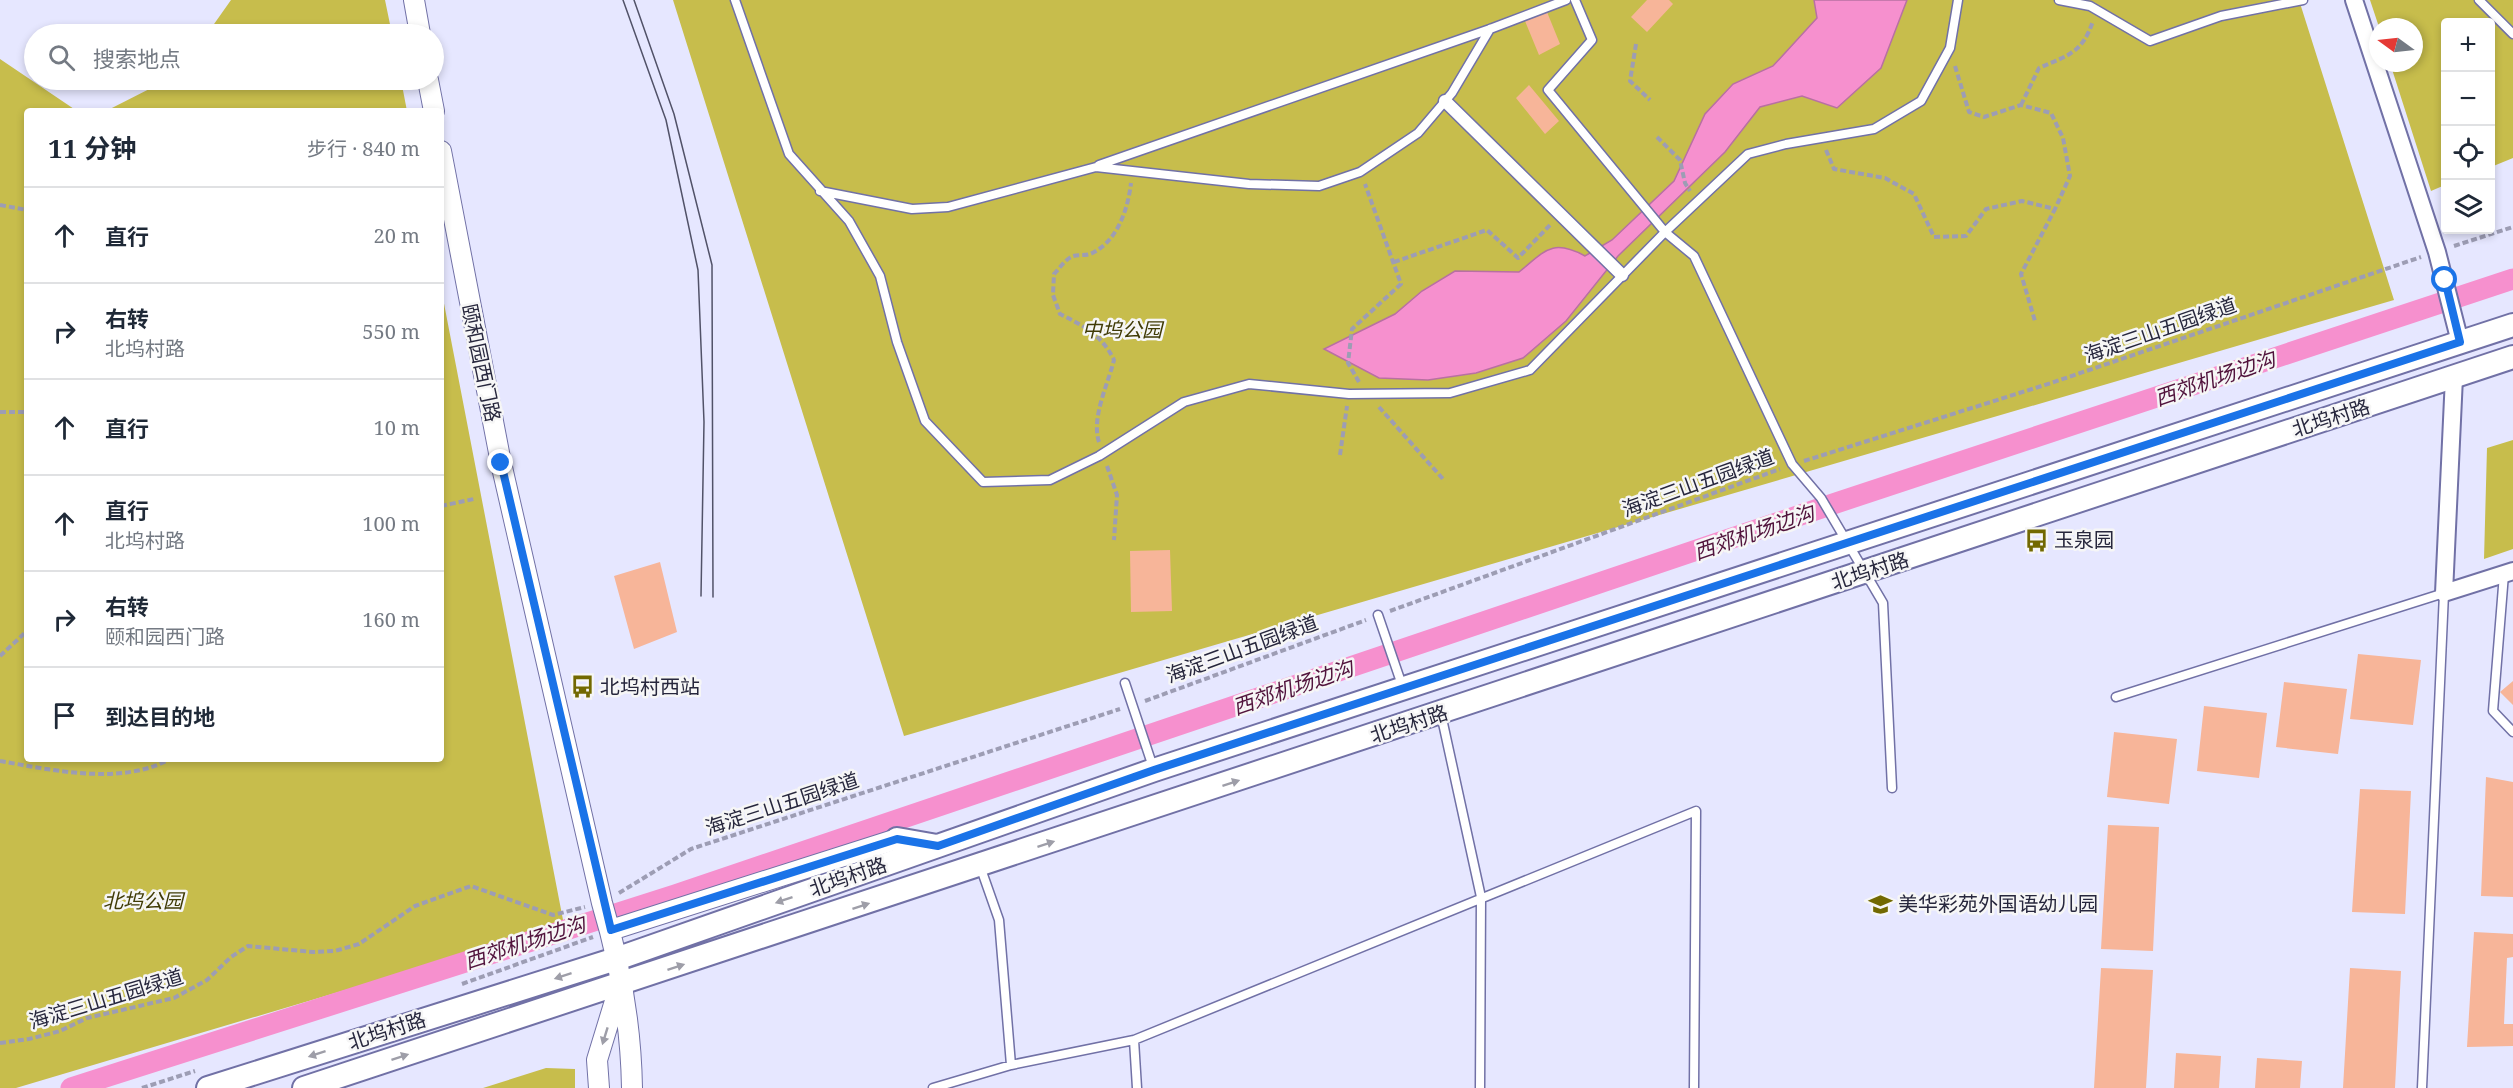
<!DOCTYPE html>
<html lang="zh">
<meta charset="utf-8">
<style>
:root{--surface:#fff;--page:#f2f2f3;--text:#1f2937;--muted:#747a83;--line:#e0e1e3}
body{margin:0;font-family:"Noto Serif","Noto Sans SC",serif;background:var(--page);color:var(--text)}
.controls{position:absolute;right:18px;top:18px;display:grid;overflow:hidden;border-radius:6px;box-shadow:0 3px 9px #0003}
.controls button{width:54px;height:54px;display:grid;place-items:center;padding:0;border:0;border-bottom:2px solid var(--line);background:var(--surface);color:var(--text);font:30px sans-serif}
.compass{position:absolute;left:2369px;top:18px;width:54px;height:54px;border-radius:50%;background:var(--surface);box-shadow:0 3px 9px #0003;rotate:285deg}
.stop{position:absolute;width:18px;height:18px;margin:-14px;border:4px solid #1a73e8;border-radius:50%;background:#fff}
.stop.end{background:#1a73e8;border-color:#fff;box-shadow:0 2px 6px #0008}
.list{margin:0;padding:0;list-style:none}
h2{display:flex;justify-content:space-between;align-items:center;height:78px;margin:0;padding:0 24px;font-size:26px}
h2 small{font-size:20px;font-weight:400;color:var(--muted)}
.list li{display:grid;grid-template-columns:39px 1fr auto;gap:18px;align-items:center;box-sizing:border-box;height:96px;padding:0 24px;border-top:2px solid var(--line)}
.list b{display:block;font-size:22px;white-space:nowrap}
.list p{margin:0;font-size:20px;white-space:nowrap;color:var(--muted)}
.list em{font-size:20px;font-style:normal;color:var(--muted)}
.icon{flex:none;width:33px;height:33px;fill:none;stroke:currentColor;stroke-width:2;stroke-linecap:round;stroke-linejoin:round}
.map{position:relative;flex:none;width:2513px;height:1088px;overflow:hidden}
.search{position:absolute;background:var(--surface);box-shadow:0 3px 9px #0003;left:24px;top:24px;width:420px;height:66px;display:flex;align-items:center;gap:15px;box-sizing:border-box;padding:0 21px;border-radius:33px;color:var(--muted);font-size:22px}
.panel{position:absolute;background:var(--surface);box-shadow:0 3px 9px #0003;left:24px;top:108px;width:420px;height:654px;border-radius:6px}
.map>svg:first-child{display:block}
</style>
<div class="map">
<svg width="2513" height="1088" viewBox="0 0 2513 1088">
<rect width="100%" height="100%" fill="#e6e7ff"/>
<path fill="#c7bd4c" d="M231 0H385L392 34H207Z
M673 0H2299L2394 300 904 736Z
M2370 0H2513V158L2491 167 2490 22H2446L2445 185 2431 191 2390 63H2414V27H2379Z
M0 59 77 111H27V759H441V288L564 925 16 1088H0Z
M167 80H401L407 111H106Z
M2513 440V549L2484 559 2487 448Z
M546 1068 575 1069V1088H483Z"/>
<path fill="#f690ce" stroke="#b870a2" stroke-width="1.5" d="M1814 0H1907L1881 68 1837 108 1802 96 1760 107 1725 152 1618 256 1566 321 1523 358 1476 373 1428 380 1379 378 1324 349 1395 314 1422 291 1455 271 1519 272C1545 251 1552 238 1585 256L1612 240 1674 181 1705 114 1733 84 1773 66 1817 18Z"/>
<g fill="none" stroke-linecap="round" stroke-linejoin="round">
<path stroke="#f690ce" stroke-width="21" d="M71 1088 675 895 1836 503 2513 279"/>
</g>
<path fill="#f7b599" d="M1647 0H1669L1673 4 1647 32 1631 17Z
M1547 12 1560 44 1539 55 1525 21Z
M1529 85 1559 121 1545 134 1516 98Z
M1170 550 1172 611 1131 612 1130 551Z
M660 562 677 632 634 649 614 576Z
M2358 654 2421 660 2413 725 2350 719Z
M2513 681V705L2500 692Z
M2284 682 2347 689 2338 754 2276 747Z
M2204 706 2267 713 2259 778 2197 771Z
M2114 732 2177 739 2169 804 2107 797Z
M2486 777 2513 782V897L2481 896Z
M2360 789 2411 791 2405 914 2352 912Z
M2108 825 2159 827 2153 951 2101 949Z
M2474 932 2513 934V957L2507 958 2504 1024H2513V1046L2467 1047Z
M2101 968 2153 970 2146 1088H2094Z
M2350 968 2401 971 2395 1088H2343Z
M2176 1053 2221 1056 2219 1088H2174Z
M2257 1058 2302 1061 2300 1088H2255Z"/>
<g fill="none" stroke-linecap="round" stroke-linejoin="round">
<defs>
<path id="service" d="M735 0 789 154 849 221 880 276 897 342 925 421 983 482 1050 480 1099 456 1184 402 1249 384 1349 394 1450 393 1530 370 1665 232 1748 154 1786 144 1874 129 1921 101 1950 48 1958 0
M1575 0 1592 40 1548 90 1665 232 1694 256 1792 464 1821 498 1883 603 1892 788
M2059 0 2090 6 2150 41 2221 16 2303 0
M2479 0 2513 34
M1099 165 1490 29 1566 0
M820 191 912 209 948 207 1096 167 1249 184 1319 186 1360 172 1418 133 1452 93 1490 29
M2504 574 2493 711 2513 732
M1378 615 1403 688
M1125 683 1154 770
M2116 697 2444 593 2422 1088
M1441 714 1481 897 1480 1088
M980 866 999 920 1011 1065
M933 1088 1011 1065 1134 1040
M1137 1088 1134 1040 1696 811 1694 1088"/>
<path id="pedestrian" d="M1445 101 1622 275"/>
<path id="minor" d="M2354 0 2437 252 2460 342
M2454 377 2444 593 2513 571"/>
<path id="tertiary" d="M414 0 420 34
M428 80 434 111
M441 151 501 463 602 903C620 963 631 1025 632 1088
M611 930 897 839
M599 1088 597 1060 619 988"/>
<path id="secondary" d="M897 839 937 846
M208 1088 619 958 1154 770 2513 325
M304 1088 2513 357"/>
</defs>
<use href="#service" stroke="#7171a6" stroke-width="11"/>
<use href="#pedestrian" stroke="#7171a6" stroke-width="15"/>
<use href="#minor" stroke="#7171a6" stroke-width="20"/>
<use href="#tertiary" stroke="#7171a6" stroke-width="22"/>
<use href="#secondary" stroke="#7171a6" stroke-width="26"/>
<path stroke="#9d9db4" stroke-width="4" stroke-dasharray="6 3" stroke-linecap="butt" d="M1636 44 1630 81 1650 100
M1955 66 1969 112 1984 117 2021 105 2051 113 2063 138 2070 176 2055 209
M2021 105 2039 68C2069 55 2082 53 2093 21
M1657 137 1680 160 1685 183 1690 191
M1826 150 1834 169 1885 178 1914 194 1934 237 1966 236 1986 209 2022 201 2055 209 2021 274 2035 321
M0 205 27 210
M2454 246 2513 227
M1394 262 1487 230 1518 258 1551 224
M1359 382 1348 363 1352 329 1401 284 1365 184
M1379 407 1443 479
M0 412H27
M1099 442C1091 418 1108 384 1114 360 1102 335 1084 326 1060 314L1053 295 1054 274C1059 269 1065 260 1071 257 1076 254 1084 256 1090 254 1117 243 1128 209 1131 183
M1340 455 1347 406
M1804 461 2051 383 2421 257
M1107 466 1117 495 1114 540
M441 506 474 499
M1390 611 1780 469
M0 656 27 631
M1145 701 1366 620
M0 761C52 770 122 786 170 759
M619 893 691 849 1120 709
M462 984 593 937
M0 1043 29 1039 60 1031 87 1018 174 998 207 980 231 957 248 946 313 952 335 951 359 944 415 906 471 886 553 915 585 907
M142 1088 195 1071"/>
<use href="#service" stroke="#fff" stroke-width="8"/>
<use href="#pedestrian" stroke="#fff" stroke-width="12"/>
<use href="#minor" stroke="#fff" stroke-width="16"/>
<use href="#tertiary" stroke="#fff" stroke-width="20"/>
<use href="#secondary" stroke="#fff" stroke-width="22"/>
<path stroke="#515268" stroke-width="1.5" d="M623 0 666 120 698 270 704 422 701 596
M634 0 674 114 712 265 713 597"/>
</g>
<defs><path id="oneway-solid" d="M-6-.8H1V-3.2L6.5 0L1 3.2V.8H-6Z" transform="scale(1.5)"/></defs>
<g fill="#9e9ea8">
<use href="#oneway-solid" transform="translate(1231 783) rotate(-18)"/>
<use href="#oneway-solid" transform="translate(1046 844) rotate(-18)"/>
<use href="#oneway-solid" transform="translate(784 900) rotate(161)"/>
<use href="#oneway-solid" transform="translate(861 906) rotate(-18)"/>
<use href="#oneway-solid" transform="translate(676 967) rotate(-18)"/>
<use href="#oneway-solid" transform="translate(563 976) rotate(162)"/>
<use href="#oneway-solid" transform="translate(605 1036) rotate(107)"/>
<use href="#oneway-solid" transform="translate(317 1054) rotate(162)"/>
<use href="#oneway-solid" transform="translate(400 1057) rotate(-18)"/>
</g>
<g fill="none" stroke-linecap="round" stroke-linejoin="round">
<path stroke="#1a73e8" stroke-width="8" d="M501 463 611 930 897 839 938 846 1154 770 2460 342 2445 280"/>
</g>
<defs>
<symbol id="bus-bare" viewBox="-9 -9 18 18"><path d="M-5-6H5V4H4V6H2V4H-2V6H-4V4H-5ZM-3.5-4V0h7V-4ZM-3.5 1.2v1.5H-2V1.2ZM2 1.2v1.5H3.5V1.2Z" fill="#726901" stroke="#f6f6f6" stroke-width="2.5" paint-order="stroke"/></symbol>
<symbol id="school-bare" viewBox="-9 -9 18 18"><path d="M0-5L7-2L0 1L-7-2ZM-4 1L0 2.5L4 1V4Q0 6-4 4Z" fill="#726901" stroke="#f6f6f6" stroke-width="2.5" paint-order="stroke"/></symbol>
</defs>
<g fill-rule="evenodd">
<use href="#bus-bare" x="2020" y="524" width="33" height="33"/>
<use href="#bus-bare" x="566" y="670" width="33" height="33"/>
<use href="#school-bare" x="1864" y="888" width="33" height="33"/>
</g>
<g text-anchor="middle" stroke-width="5" stroke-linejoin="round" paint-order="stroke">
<g font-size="20" font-style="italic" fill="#403b06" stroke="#f6f6f6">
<text x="1122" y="337">中坞公园</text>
<text x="143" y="908">北坞公园</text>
</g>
<g font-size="20" fill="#27273d" stroke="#f6f6f6">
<text transform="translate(2160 330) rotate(-19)" y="7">海淀三山五园绿道</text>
<text transform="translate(481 363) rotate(78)" y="7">颐和园西门路</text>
<text transform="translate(2331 418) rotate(-18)" y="7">北坞村路</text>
<text transform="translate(1698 483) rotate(-20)" y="7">海淀三山五园绿道</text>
<text transform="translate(1870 571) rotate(-18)" y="7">北坞村路</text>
<text transform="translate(1242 649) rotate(-20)" y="7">海淀三山五园绿道</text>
<text transform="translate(1409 724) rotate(-18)" y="7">北坞村路</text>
<text transform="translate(782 804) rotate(-18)" y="7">海淀三山五园绿道</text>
<text transform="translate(848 877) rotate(-19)" y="7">北坞村路</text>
<text transform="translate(106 999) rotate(-17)" y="7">海淀三山五园绿道</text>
<text transform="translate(387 1031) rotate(-18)" y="7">北坞村路</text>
</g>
<g font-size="20" fill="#27273d" stroke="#f6f6f6" text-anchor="start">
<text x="2054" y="547">玉泉园</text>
<text x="600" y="694">北坞村西站</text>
<text x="1898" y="911">美华彩苑外国语幼儿园</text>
</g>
<g font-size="21" font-style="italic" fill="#51133c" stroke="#f6f6f6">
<text transform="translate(2215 379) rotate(-19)" y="7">西郊机场边沟</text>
<text transform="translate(1754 533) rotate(-19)" y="7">西郊机场边沟</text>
<text transform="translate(1293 688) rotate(-19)" y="7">西郊机场边沟</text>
<text transform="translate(525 943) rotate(-18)" y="7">西郊机场边沟</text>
</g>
</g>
</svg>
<div class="controls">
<button>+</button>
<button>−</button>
<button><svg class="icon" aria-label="locate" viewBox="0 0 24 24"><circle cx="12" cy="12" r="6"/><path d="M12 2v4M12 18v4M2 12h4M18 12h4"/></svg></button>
<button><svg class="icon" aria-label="layers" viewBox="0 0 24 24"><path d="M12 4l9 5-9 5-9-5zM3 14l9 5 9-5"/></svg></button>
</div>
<svg class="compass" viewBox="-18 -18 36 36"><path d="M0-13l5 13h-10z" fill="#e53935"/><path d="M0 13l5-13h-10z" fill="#747a83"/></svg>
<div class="stop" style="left:2445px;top:280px"></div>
<div class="stop end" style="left:501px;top:463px"></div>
<div class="search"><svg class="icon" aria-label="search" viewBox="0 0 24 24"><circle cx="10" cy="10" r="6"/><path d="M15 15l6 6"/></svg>搜索地点</div>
<section class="panel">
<h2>11 分钟<small>步行 · 840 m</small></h2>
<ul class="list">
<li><svg class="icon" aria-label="ahead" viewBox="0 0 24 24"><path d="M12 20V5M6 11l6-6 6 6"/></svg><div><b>直行</b></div><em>20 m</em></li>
<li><svg class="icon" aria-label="right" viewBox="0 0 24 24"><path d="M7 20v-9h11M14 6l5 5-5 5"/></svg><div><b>右转</b><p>北坞村路</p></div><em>550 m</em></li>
<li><svg class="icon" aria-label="ahead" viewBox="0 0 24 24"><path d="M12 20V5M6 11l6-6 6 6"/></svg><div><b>直行</b></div><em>10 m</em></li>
<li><svg class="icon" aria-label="ahead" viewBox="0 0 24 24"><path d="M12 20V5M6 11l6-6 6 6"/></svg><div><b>直行</b><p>北坞村路</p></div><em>100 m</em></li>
<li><svg class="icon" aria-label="right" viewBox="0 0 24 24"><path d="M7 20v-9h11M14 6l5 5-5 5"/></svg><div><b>右转</b><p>颐和园西门路</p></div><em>160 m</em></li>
<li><svg class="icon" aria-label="arrive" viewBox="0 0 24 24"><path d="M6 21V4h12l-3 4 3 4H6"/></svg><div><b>到达目的地</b></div></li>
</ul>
</section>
</div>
